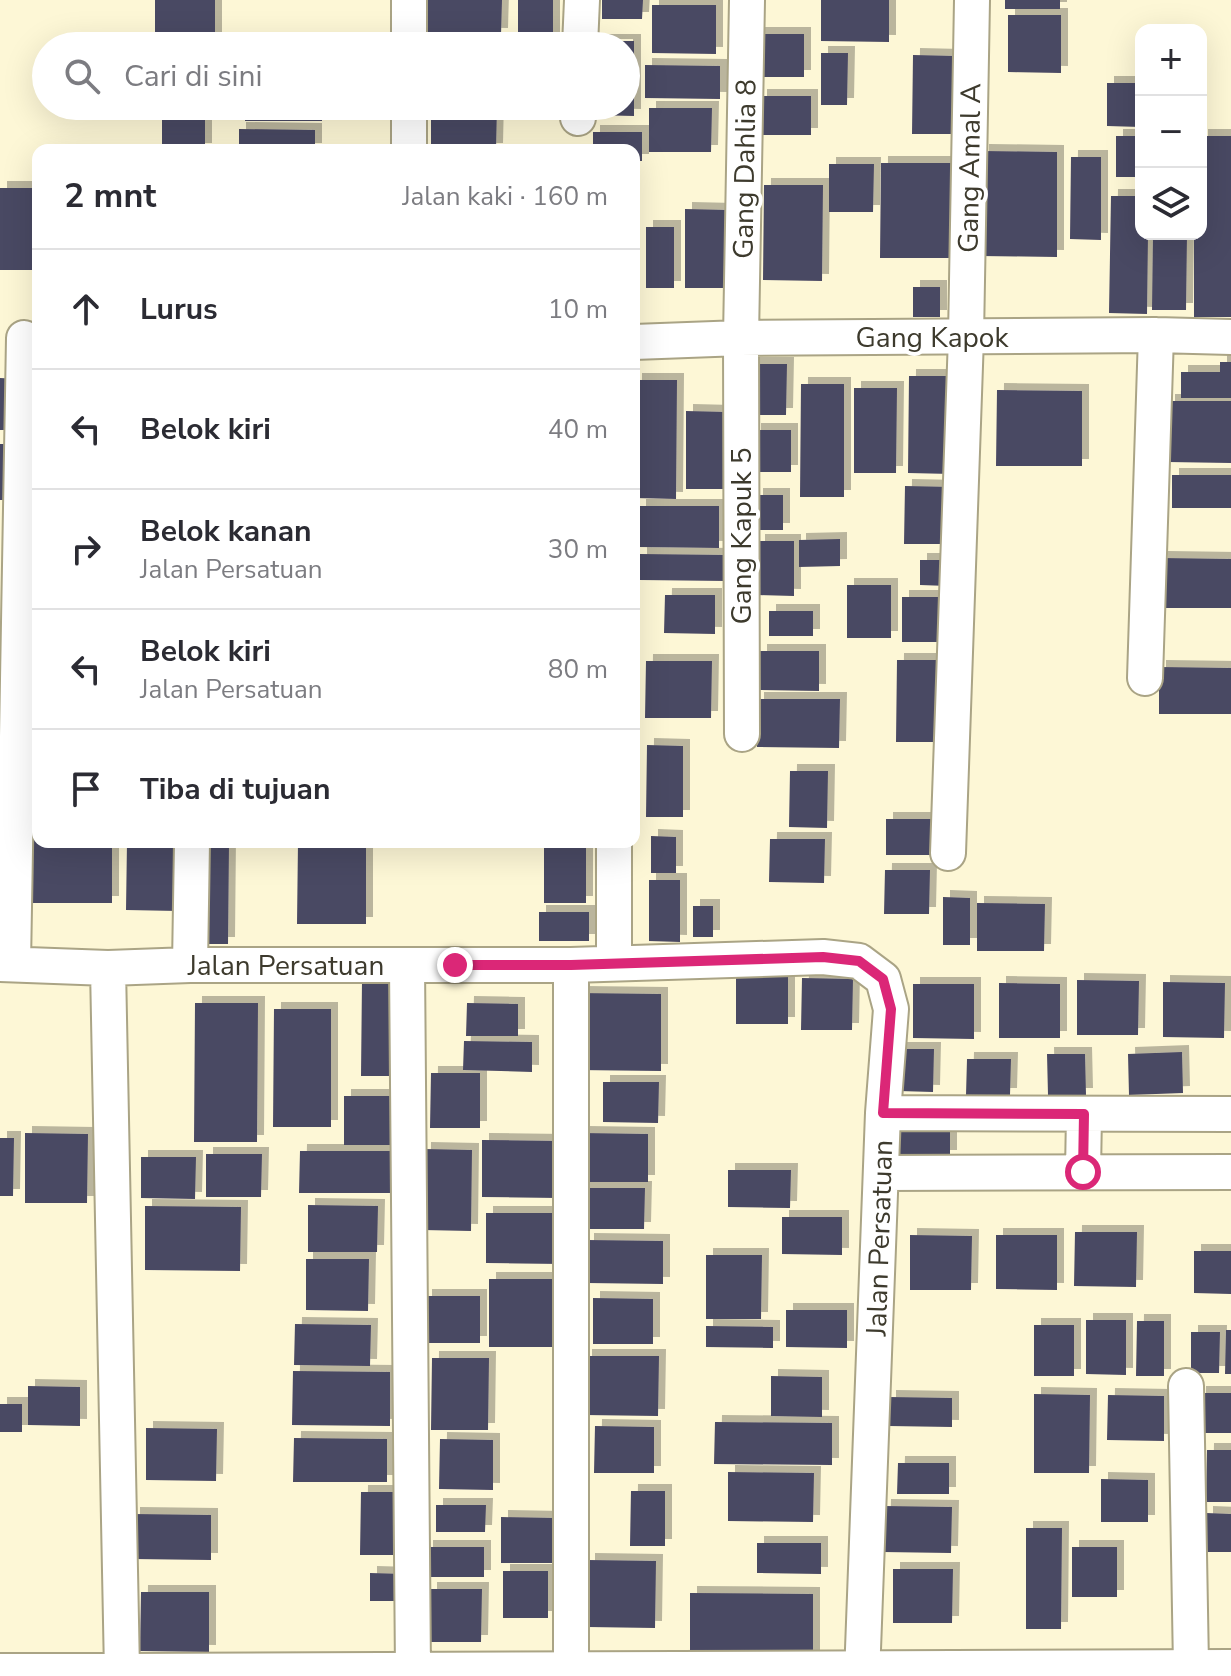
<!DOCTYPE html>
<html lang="id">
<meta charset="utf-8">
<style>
:root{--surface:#fff;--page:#f7f7f7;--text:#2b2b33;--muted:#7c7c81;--line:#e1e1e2}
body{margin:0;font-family:"Nunito Sans",sans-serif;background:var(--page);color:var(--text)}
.controls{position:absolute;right:24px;top:24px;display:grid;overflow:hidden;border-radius:16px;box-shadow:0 8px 32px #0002}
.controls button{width:72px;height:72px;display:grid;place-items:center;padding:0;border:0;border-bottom:2px solid var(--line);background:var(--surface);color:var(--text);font:40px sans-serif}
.stop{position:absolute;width:24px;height:24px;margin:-18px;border:6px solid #db2777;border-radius:50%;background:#fff}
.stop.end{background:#db2777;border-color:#fff;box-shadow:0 2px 8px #0008}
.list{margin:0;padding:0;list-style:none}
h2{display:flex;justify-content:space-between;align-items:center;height:104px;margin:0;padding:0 32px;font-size:34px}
h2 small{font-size:26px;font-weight:400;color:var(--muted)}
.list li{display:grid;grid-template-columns:52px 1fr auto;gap:24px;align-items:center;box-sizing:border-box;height:120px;padding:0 32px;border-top:2px solid var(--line)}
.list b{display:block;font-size:30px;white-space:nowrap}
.list p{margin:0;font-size:26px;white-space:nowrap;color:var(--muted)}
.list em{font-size:26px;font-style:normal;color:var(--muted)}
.icon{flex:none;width:44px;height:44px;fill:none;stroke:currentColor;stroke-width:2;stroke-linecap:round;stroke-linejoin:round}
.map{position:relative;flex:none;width:1231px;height:1676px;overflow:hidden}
.search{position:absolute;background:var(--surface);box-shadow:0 8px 32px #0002;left:32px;top:32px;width:608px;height:88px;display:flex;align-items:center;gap:20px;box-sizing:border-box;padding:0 28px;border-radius:44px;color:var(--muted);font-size:30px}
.panel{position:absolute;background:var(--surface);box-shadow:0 8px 32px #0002;left:32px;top:144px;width:608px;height:704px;border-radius:16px}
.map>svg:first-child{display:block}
</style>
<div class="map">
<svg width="1231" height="1676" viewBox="0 0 1231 1676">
<defs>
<filter id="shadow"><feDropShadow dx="7" dy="-7" stdDeviation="0" flood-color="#0004"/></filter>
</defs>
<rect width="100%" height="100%" fill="#fdf7d6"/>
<path fill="#4a4863" filter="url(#shadow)" d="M155 0H215V46H155Z
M424 0H502L501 35 424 34Z
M518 0H553V40H518Z
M602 0H643L642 19H602Z
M821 0H889V42L821 41Z
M1005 0H1060V9H1005Z
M652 5H716V54L652 53Z
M1008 15H1061V73L1008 72Z
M756 34H804V77H756Z
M592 41H634V116L592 115V106H626V46H592Z
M821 53H848L847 105H821Z
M913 55 955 56V134H912Z
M645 65 720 66V99L645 98Z
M1107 83H1141V127L1107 126Z
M760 96H811V135H760Z
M245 106H322V121H245Z
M431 106H497L496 150H431Z
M510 106H559V111H510Z
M649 108H712L711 152H649Z
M162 120H205V150H162Z
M239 129 315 130V150H239Z
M593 132H642V161H634V150H593Z
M1116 136H1141V177H1116Z
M1201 136H1231V317H1194V234H1201Z
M982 151 1057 152V257L981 256Z
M1071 157H1101V240L1070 239Z
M881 163H958L957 258H880Z
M829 164H874L873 212H829Z
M764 185H823L822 281 763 280Z
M0 188H38V270H0Z
M1111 196H1141V234H1148L1147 314 1109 313Z
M685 209 728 210 727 288H685Z
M646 227H674V288H646Z
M1153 234H1187L1186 310H1152Z
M913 287H940V317H913Z
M1220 362H1231V398H1181V372H1220Z
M752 364H787L786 415H752Z
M909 376H953L952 474 908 473Z
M0 378 18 379V430H0Z
M635 380H677L676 499 634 498Z
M801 384H844V497H800Z
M854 388H897L896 473H854Z
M997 390 1082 391V466H996Z
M1168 401H1231V463L1168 462Z
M686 411 726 412 725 489H686Z
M754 430H791V472H754Z
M0 444H18V500H0Z
M1172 475H1231V508H1172Z
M905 486 953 487V544H904Z
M756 495H783V530H756Z
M639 506H719V548L639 547Z
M840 539V566L799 567V540Z
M758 541H794V596L758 595Z
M640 554 727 555V581L640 580Z
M1161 558 1231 559V608H1161Z
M920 560H948V586L920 585Z
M847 585H891V638H847Z
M665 595H715V634L664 633Z
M902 597H944V642H902Z
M769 611H813V636H769Z
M760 651H819V691L760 690Z
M897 660H942L941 742H896Z
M646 661H712L711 718H645Z
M1159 667 1231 668V714H1159Z
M757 699H840L839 748 757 747Z
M647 745 683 746V817H646Z
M790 771H828L827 828 789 827Z
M26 809H38V842H112V903H26Z
M886 819H937V855H886Z
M651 836 676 837V873H651Z
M770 839H825L824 883 769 882Z
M127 842H179L178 911 126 910Z
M298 842H366V924H297Z
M544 842H586V903H544Z
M198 843H229L228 944H198Z
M885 870H930L929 914H884Z
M649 880H680V942L649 941Z
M943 897 970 898V945H943Z
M977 903 1045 904 1044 951H977Z
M693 906H713V937H693Z
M539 912H589V941H539Z
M736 973 788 974V1024H736Z
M802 978 853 979 852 1030H801Z
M362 980H396L395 1076H361Z
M1077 980 1139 981 1138 1035H1077Z
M1163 982 1225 983 1224 1038 1163 1037Z
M999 983 1060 984V1038H999Z
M913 984H974V1039L913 1038Z
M577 993 661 994V1071L577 1070Z
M195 1003H258L257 1142H194Z
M467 1003 518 1004V1036H466Z
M274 1009H331V1127H273Z
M464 1041 532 1042V1072L463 1070Z
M899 1049H934L933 1092 899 1091Z
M1182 1052 1183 1093 1129 1095 1128 1054Z
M1047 1054H1085L1086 1095H1048Z
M967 1059H1011L1010 1095H966Z
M431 1073H480V1128H430Z
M603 1082H659L658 1123 603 1122Z
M344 1096H400L399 1145H344Z
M892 1121H950V1157H892Z
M25 1133 88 1134 87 1203H25Z
M581 1133 648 1134V1182H580Z
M0 1138H14L13 1196H0Z
M482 1140 559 1141V1198L482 1197Z
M424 1149 472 1150 471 1231 423 1230Z
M300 1151H398V1193H299Z
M206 1154H262L261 1197H206Z
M141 1157H196L195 1199 141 1198Z
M728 1170H791L790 1208 728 1207Z
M581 1188H645L644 1229H580Z
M308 1205 378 1206 377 1252H308Z
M145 1206 241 1207 240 1271 145 1270Z
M486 1213H562V1264L486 1263Z
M782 1217H842V1255L782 1254Z
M1075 1232H1137L1136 1287 1074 1286Z
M910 1235 972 1236 971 1290H910Z
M996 1235H1057V1290L996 1289Z
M587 1240 663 1241V1284L587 1283Z
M1194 1251H1231V1294L1194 1293Z
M706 1255H762L761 1319H706Z
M306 1259H369L368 1311 306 1310Z
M489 1279H557V1347H489Z
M425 1296H480V1343H425Z
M593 1298 653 1299V1344H593Z
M786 1310H847V1348L786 1347Z
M1086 1320H1126V1375L1086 1374Z
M1137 1321H1164V1376H1136Z
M295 1324 371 1325 370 1366 294 1365Z
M1034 1325H1074V1376H1034Z
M706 1326 773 1327V1348L706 1347Z
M1226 1330H1231V1374H1225Z
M1191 1332H1220L1219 1373H1191Z
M585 1356H659L658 1416 585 1415Z
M432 1358H489L488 1430H431Z
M293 1371 390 1372V1426L292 1425Z
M771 1376 822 1377V1417L771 1416Z
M28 1386 80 1387V1426L28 1425Z
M1199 1393H1231V1433H1199Z
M1034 1394 1090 1395 1089 1473H1034Z
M1108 1395 1164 1396V1441L1107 1440Z
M889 1397 952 1398V1427L889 1426Z
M0 1404H22V1432H0Z
M715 1422 832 1423V1465L714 1464Z
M595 1426 654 1427V1473H594Z
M146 1428 217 1429 216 1481 146 1480Z
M294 1438 387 1439V1482H293Z
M440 1439 493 1440V1490L439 1489Z
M1207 1450H1231V1502H1206Z
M898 1463H949V1494H897Z
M728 1472 814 1473 813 1522 728 1521Z
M1101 1479 1148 1480V1522H1101Z
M631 1491H665V1546H630Z
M361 1492H406V1555H360Z
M436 1505H486L485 1532H436Z
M884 1506 952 1507 951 1553 883 1552Z
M1206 1513 1231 1514V1552H1206Z
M133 1514 211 1515V1560L133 1559Z
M501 1517 556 1518 555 1563H501Z
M1026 1528H1062L1061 1629H1026Z
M757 1543H821V1574L757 1573Z
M426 1547H484V1577H426Z
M1072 1547H1117V1597H1072Z
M588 1560 656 1561 655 1628 588 1627Z
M893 1569H953L952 1623H893Z
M503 1571H548V1618H503Z
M370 1573 404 1574 403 1601H370Z
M430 1589H482L481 1642H430Z
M141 1592H209V1652L140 1651Z
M690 1593 813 1594V1658L690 1656Z"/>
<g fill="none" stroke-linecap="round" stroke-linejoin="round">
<defs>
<path id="street" d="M409 0V46
M580 46 582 0
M409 106V150
M578 118 579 106
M634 342 741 338 1156 335 1231 337
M1145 678 1156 335
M742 734 741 338 747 0
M614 842V963
M948 853 966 337 972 0
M0 964 108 968 190 965H571L823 957 859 961 883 979 891 1009 883 1113 862 1676
M13 964 24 338
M190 965 192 842
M407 965 413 1670
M108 968 122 1671 1231 1667
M883 1113 1231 1114
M1083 1172 1084 1114
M882 1173 1231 1172
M1186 1386 1191 1666
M0 1671H122
M571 1676V965"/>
</defs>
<use href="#street" stroke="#aaa485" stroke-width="38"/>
<use href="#street" stroke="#fff" stroke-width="34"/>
</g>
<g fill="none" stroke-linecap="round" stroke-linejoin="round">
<path stroke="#db2777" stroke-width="10" d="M455 965H571L823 957 859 961 883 979 891 1009 883 1113 1084 1114 1083 1172"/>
</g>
<g text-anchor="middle" stroke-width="8" stroke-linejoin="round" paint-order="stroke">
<g font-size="28" fill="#3d3a2d" stroke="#fff">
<text transform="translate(969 168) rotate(-89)" y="10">Gang Amal A</text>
<text transform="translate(744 169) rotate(-89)" y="10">Gang Dahlia 8</text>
<text x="932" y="347">Gang Kapok</text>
<text transform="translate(741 536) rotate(-90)" y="10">Gang Kapuk 5</text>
<text x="286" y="975">Jalan Persatuan</text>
<text transform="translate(879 1238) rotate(-88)" y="10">Jalan Persatuan</text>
</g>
</g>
</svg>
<div class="controls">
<button>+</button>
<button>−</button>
<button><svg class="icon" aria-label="layers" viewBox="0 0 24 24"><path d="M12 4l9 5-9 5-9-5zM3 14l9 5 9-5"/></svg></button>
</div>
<div class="stop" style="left:1083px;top:1172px"></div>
<div class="stop end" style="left:455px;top:965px"></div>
<div class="search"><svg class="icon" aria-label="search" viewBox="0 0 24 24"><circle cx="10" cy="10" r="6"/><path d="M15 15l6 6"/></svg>Cari di sini</div>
<section class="panel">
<h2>2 mnt<small>Jalan kaki · 160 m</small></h2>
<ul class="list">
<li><svg class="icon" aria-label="ahead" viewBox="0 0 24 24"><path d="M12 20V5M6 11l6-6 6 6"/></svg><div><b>Lurus</b></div><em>10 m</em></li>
<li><svg class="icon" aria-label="left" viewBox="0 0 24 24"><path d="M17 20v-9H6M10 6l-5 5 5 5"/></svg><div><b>Belok kiri</b></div><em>40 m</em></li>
<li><svg class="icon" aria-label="right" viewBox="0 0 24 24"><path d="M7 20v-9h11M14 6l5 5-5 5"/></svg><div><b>Belok kanan</b><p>Jalan Persatuan</p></div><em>30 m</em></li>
<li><svg class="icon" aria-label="left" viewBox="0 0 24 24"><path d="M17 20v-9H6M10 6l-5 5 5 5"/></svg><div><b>Belok kiri</b><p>Jalan Persatuan</p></div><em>80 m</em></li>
<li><svg class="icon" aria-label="arrive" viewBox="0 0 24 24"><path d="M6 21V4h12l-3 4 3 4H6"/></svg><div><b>Tiba di tujuan</b></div></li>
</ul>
</section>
</div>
